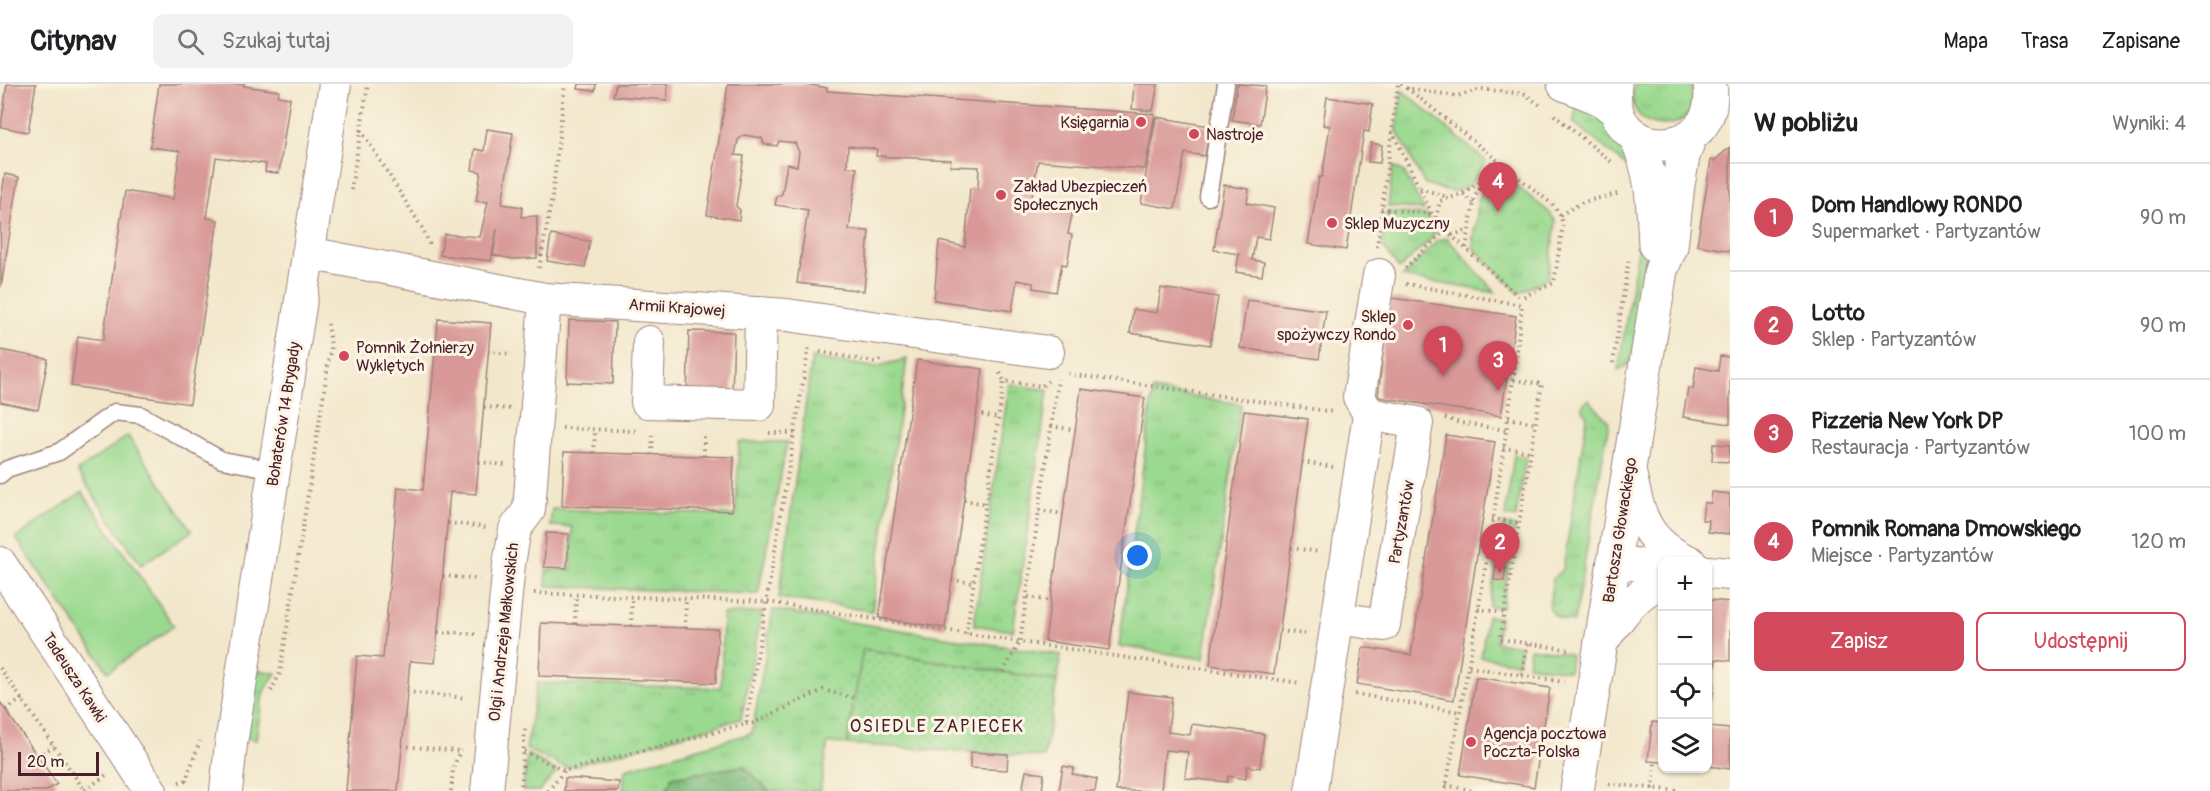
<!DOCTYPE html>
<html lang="pl">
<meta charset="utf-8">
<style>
:root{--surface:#fff;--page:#f2f2f2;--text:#202124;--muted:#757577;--line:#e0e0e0;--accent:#d1495b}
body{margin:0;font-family:Pangolin,sans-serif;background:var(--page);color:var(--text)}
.controls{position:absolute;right:18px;bottom:18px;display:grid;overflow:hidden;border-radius:12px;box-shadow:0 2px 4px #0004}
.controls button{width:54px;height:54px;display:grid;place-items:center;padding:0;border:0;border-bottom:2px solid var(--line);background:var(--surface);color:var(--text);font:30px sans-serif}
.scale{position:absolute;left:18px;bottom:15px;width:81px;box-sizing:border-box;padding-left:6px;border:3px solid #4a1f2b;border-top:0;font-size:16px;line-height:21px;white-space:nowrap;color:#4a1f2b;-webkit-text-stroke:4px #fcf5e5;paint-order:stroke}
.you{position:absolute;left:1138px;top:472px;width:21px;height:21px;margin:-15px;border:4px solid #fff;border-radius:50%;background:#1a73e8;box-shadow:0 0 0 9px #1a73e833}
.badge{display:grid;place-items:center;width:39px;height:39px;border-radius:50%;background:var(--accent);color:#fff;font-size:20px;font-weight:700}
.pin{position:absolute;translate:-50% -50px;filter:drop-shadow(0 2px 3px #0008)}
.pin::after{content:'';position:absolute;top:32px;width:21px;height:18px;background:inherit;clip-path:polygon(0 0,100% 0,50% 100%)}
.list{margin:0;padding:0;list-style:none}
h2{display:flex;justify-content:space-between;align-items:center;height:78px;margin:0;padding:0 24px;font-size:26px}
h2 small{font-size:20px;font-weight:400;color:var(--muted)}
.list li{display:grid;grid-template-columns:39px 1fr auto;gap:18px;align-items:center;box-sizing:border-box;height:108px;padding:0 24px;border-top:2px solid var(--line)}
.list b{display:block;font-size:22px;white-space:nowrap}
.list p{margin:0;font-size:20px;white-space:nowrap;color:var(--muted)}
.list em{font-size:20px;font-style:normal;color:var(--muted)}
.actions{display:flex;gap:12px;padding:18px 24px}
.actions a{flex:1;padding:14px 0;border:2px solid var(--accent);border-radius:12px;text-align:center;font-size:21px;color:var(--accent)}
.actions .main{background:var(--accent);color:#fff}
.icon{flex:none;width:33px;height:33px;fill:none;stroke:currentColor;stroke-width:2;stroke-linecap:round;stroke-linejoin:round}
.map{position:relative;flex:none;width:1730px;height:707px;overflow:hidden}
header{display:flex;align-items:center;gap:36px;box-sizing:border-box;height:84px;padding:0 30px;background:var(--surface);border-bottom:2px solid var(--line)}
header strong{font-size:28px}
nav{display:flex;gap:33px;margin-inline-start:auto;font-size:21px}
.search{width:420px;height:54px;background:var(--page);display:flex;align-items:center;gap:15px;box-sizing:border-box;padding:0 21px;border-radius:12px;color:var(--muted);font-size:22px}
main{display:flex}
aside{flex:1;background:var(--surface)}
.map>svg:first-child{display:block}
</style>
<header>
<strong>Citynav</strong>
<div class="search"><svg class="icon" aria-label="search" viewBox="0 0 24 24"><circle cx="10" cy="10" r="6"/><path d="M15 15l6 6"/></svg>Szukaj tutaj</div>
<nav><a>Mapa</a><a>Trasa</a><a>Zapisane</a></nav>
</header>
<main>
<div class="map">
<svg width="1730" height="707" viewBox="0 0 1730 707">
<defs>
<pattern id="grass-tufts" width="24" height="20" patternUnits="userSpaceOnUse" patternTransform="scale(1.5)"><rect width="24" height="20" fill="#9ad98f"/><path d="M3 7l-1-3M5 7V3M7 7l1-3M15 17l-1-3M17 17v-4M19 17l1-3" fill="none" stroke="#86ba7c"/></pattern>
<pattern id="forest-crowns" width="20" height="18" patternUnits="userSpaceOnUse" patternTransform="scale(1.5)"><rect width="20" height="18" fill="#7bb97a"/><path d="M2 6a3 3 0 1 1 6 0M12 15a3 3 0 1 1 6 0" fill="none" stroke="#679664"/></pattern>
<pattern id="park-dots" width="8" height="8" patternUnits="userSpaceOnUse" patternTransform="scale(1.5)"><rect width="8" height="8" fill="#9ad98f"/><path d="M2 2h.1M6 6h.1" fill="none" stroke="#86ba7c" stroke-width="1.8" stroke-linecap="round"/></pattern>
</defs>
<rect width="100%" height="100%" fill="#fcf5e5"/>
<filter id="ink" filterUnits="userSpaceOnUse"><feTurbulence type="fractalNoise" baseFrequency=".0167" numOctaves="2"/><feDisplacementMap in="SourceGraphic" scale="12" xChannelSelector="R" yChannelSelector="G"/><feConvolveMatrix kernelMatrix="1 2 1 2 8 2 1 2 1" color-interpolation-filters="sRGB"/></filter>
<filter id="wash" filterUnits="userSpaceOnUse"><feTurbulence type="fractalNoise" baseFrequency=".008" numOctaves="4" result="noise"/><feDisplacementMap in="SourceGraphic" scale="24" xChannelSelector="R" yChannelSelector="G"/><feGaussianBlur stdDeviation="1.35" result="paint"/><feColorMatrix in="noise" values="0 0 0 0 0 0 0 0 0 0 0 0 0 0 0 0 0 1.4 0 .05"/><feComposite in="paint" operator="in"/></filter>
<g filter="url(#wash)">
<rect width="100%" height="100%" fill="#f2e7cb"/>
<path fill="url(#grass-tufts)" stroke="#727c5d" stroke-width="1.5" d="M1635 0H1691C1709 55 1617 54 1635 0Z
M1402 6 1486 77C1466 110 1461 113 1424 99L1397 47Z
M1579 14 1591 19 1628 63 1635 89 1573 38Z
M1393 82 1404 88 1424 126 1388 122Z
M1497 86 1550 129 1556 138 1548 194 1519 209 1474 165 1473 153 1477 133V117Z
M1387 128 1427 131 1434 143V152L1399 185 1382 161Z
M1644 129 1647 175 1631 279 1618 286Z
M1447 154 1496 209 1402 193 1438 156Z
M812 274 874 283 907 275 872 527 779 514Z
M1009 300 1048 306 1013 547 974 541Z
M1153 306 1241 320 1204 575 1119 562Z
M1589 316 1609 338 1574 538C1563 536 1555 534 1549 524L1553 494 1563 485 1587 333 1582 323 1585 318Z
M739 358H787L758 510 546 502V486H571L572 443 550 442 552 425 736 431Z
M1514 371 1526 373 1516 434 1505 432Z
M1503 440 1515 442 1502 524 1489 522Z
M773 526 1061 571 1057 597 863 565 847 660 828 659 820 707H769L743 682 672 693 666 707H623L625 685 752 649Z
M762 528 741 635 566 684 526 665 537 599 721 604 723 530Z
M1487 532 1500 534 1496 558 1521 562 1518 579 1481 573Z
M1530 564 1569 570 1571 573 1569 587 1528 581Z
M257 586 276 589 263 609 256 656 246 654Z
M527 670 557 687 540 707H523Z"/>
<path fill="url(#forest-crowns)" stroke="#626c52" stroke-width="1.5" d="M743 682 769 707H666L672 693Z"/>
<path fill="url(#park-dots)" stroke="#727c5d" stroke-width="1.5" d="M863 565 1057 597 1044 673 847 660Z"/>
<path fill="#9ad98f" stroke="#727c5d" stroke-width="1.5" d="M128 352 192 447 141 481 77 387Z
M82 408 174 542 108 588 16 454Z"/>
<g id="blocks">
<path fill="#d89998" d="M7 0H36L28 48 1 43Z
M159 0H244V2L279 7 278 12 290 14 279 89 265 88 266 80 216 73 207 134 218 136 190 320 71 302 78 252 103 256 125 107 173 115 180 67 150 63Z
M579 0H596L595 7 578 5Z
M616 0H668L667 16 613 12Z
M728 0H805L827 4V7L1155 30 1145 85 1038 77 1031 118 1073 126 1068 150 1072 151 1067 181 1062 180 1056 208 1033 204V199L1017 196 1012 227 934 216 939 157 965 163 970 104 978 105 979 83 950 82 951 76 876 72 877 65 848 62 847 83 857 84 849 146 869 147 864 207 797 199 808 126 775 121 777 112 782 110 787 80 797 82 799 68 795 59 779 57 777 62 764 60 762 54 744 51 738 56 735 71 744 72 736 122 740 126 739 136 707 131Z
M1134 0H1158L1153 27 1132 25Z
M1237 0 1266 2 1260 40 1232 36Z
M1327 13 1373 20 1369 48 1364 47 1346 166 1308 160 1319 93H1322L1330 42 1323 41Z
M1156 33 1210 42 1205 72 1185 69 1175 125 1141 119Z
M487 45 513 49 502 120 522 123 521 133 537 132V174L513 175 493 171 497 145 491 177 440 171 444 150 480 153 488 118 476 117 481 88 472 86 475 65 484 67Z
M1371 59 1382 61 1380 79 1368 78Z
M1730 63V167L1697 161 1711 76 1714 77Z
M5 90 19 93 1 203 0 121Z
M1224 101 1249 105 1247 119 1274 124 1269 155 1256 153 1252 176 1264 178 1262 192 1236 188 1239 170 1214 166Z
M551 151 590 157 585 183 547 177Z
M1161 204 1218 213 1210 261 1130 249 1133 225 1157 229Z
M1392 214 1516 232 1501 332 1378 313 1388 224Z
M1247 216 1326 227 1319 275 1240 264Z
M438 235 491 239 476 410 450 408 435 579 410 577 398 707H346L357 572 383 574 398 403 423 406Z
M569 236 615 238 613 300 567 298Z
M689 247 734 248 732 311 687 310Z
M0 266 48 275 38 326 0 318Z
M1720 272 1730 273V340L1683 333 1688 304 1693 305 1696 283 1718 287Z
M917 276 983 285 945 544 879 534Z
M1081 305 1145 314 1109 566 1045 557Z
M1244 327 1308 335 1274 590 1210 581Z
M1446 351 1495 358 1454 616 1357 600 1363 563 1411 571Z
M1713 360 1730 361V378L1712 377Z
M564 368 734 373 732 427 562 422Z
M1712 408 1730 410V450L1708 448 1709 436H1702L1704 419H1711Z
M546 449 569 450 567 484 544 483Z
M1496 481 1506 483 1504 497 1494 496Z
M1709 516 1730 518V577L1716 575 1712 617H1708Z
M541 539 718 545 716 599 539 592Z
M1476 593 1550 604 1534 703 1460 691Z
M1128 608 1172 613 1168 648 1190 651 1192 640 1264 650 1260 684 1247 682 1246 695 1228 692 1227 698 1185 694 1188 668 1165 666 1161 707H1116Z
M0 618 57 700 46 707H0Z
M1652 638 1662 639V678L1648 677Z
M1708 643 1730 645V685L1708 682Z
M970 668 1008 670 1007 686 970 684Z
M1063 682 1074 684 1072 690 1097 695 1095 707H1059Z
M1026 687 1044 690 1042 707H1022Z
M565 694 619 698 618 707H564Z"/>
</g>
</g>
<g filter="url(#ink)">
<use href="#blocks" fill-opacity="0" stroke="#9e837b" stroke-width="1.5"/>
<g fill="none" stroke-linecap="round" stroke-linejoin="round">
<defs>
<path id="service" d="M1208 113 1226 0
M0 391 7 385 59 368 115 328 141 331 222 376 275 386"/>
<path id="minor" d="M308 169 545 215 787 231 1048 268
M649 258 647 318 759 321 761 229
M1629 384C1639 429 1643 458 1690 478
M1613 478 1662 483
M0 479 151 707
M1708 488 1730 490
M1338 534 1384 541 1417 339 1369 330
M1600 561C1616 538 1634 509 1662 498
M226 707 231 660 335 0
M487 707 509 480 515 445 529 426 545 215
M1311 707 1369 330 1359 313 1379 191"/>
<path id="tertiary" d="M1636 53C1653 90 1653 121 1655 161
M1577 707 1661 186 1671 163 1678 101 1683 73 1690 52"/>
<path id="secondary" d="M1564 0 1601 15 1615 26
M1615 0C1605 82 1722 78 1710 0"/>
</defs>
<use href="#service" stroke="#9e837b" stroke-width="19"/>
<use href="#minor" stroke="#9e837b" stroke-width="34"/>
<use href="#tertiary" stroke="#9e837b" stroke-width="35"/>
<use href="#secondary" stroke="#9e837b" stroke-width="35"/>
<path stroke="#9e837b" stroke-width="4" stroke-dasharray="1.5 4.5" stroke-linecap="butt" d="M1401 0 1406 4 1457 12 1481 5 1525 10 1540 21
M1407 4 1553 121 1560 131 1563 140 1554 199 1520 214
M1554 31 1613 79
M361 46 424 147 430 162
M1392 47 1432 130 1451 151 1520 214
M1420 104 1447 113
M351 106 368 0
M1463 109 1477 100 1494 75
M1381 125 1431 130
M1560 131 1583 118 1621 109
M1436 134 1440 117 1463 110 1474 119
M1452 151 1469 146
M1377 163 1398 0
M1466 164 1475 112 1498 78
M539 184 552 114 565 0
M1405 184 1446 146
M1406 200 1522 221C1504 384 1476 546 1445 707
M488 268 512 270
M820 268 875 278 883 275
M1613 279 1629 174
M1000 289 1004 297 1042 302 1048 297
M1068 290 1334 328
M1514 296 1542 300 1500 555 1571 566
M484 323 510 325
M976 330 998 334
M1445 334 1460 339 1506 346
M1508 334 1536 339
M1051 342 1075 346
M562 344 639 347
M769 349H795
M1503 364 1531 368
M594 369 595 345
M652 371 653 348
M704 372V349
M479 378 505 381
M1302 378 1333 383
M964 416 986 420
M1039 426 1063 430
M1492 435 1520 439
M448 439 486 443
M1291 464 1321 468
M443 492 479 495
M952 496 974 499
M534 509 768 518 1020 558 1300 599
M1028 513 1051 517
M1478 525 1505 529
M575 540 576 511
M631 542 632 513
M685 544 686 514
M1280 547 1305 550
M438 548 475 550
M966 550 1004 297
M1469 583 1564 598
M0 584 85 707
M1003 588 1020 558 1058 295
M1522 591 1527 560
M271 607 280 589 331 262 328 240
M407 608 466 614
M1355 610 1460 628
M6 626 22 615
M746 640 754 639 823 606 855 614
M402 662 459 667
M524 667 564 687 746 640 809 262
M38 672 54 662
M179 698 186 696 200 657
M1609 700 1680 707
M1446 701 1474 707
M1653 705 1655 677
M85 706 106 691
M451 707 453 685 460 666
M521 707 525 645
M548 707 564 687"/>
<use href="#service" stroke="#fff" stroke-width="16"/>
<use href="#minor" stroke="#fff" stroke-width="32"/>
<use href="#tertiary" stroke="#fff" stroke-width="33"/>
<use href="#secondary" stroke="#fff" stroke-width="33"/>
</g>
</g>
<g fill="#d1495b" stroke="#fcf5e5" stroke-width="2">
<circle cx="1141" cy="38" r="6"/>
<circle cx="1194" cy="50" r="6"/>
<circle cx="1001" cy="111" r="6"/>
<circle cx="1332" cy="139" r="6"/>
<circle cx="1408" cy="241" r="6"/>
<circle cx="344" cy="272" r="6"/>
<circle cx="1471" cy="658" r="6"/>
</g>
<g text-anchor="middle" stroke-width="6" stroke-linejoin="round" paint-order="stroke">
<g font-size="16" fill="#4a1f2b" stroke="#fcf5e5" text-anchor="start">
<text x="1129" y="44" text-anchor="end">Księgarnia</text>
<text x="1206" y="56">Nastroje</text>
<text x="1013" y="108">Zakład Ubezpieczeń<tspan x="1013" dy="18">Społecznych</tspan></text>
<text x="1344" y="145">Sklep Muzyczny</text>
<text x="1396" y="238" text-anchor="end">Sklep<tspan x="1396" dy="18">spożywczy Rondo</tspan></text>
<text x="356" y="269">Pomnik Żołnierzy<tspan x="356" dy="18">Wyklętych</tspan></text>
<text x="1483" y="655">Agencja pocztowa<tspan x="1483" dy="18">Poczta-Polska</tspan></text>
</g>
<g font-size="16" fill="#4a1f2b" stroke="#fcf5e5">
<text transform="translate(677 223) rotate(4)" y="6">Armii Krajowej</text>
<text transform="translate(283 330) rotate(-81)" y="6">Bohaterów 14 Brygady</text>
<text transform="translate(1401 438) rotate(-80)" y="6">Partyzantów</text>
<text transform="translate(1619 446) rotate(-81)" y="6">Bartosza Głowackiego</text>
<text transform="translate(503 548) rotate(-84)" y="6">Olgi i Andrzeja Małkowskich</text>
<text transform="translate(75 593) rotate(57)" y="6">Tadeusza Kawki</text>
</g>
<g font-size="18" letter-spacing="1.5" fill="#4a1f2b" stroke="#fcf5e5">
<text x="937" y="648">OSIEDLE ZAPIECEK</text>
</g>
</g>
</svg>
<div class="controls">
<button>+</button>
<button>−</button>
<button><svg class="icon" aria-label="locate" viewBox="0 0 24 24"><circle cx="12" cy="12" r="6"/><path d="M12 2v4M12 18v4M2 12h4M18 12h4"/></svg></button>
<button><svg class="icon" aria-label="layers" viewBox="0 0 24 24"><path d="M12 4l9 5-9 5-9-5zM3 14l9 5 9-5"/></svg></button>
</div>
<div class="scale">20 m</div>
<div class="you"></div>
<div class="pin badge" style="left:1443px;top:292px">1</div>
<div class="pin badge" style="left:1500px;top:489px">2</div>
<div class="pin badge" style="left:1498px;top:307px">3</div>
<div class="pin badge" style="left:1498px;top:128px">4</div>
</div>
<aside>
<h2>W pobliżu<small>Wyniki: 4</small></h2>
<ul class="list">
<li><span class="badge">1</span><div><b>Dom Handlowy RONDO</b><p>Supermarket · Partyzantów</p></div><em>90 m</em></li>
<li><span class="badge">2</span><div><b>Lotto</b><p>Sklep · Partyzantów</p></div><em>90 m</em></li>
<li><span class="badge">3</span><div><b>Pizzeria New York DP</b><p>Restauracja · Partyzantów</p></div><em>100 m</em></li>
<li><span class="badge">4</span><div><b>Pomnik Romana Dmowskiego</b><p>Miejsce · Partyzantów</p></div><em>120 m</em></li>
</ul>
<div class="actions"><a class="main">Zapisz</a><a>Udostępnij</a></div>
</aside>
</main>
